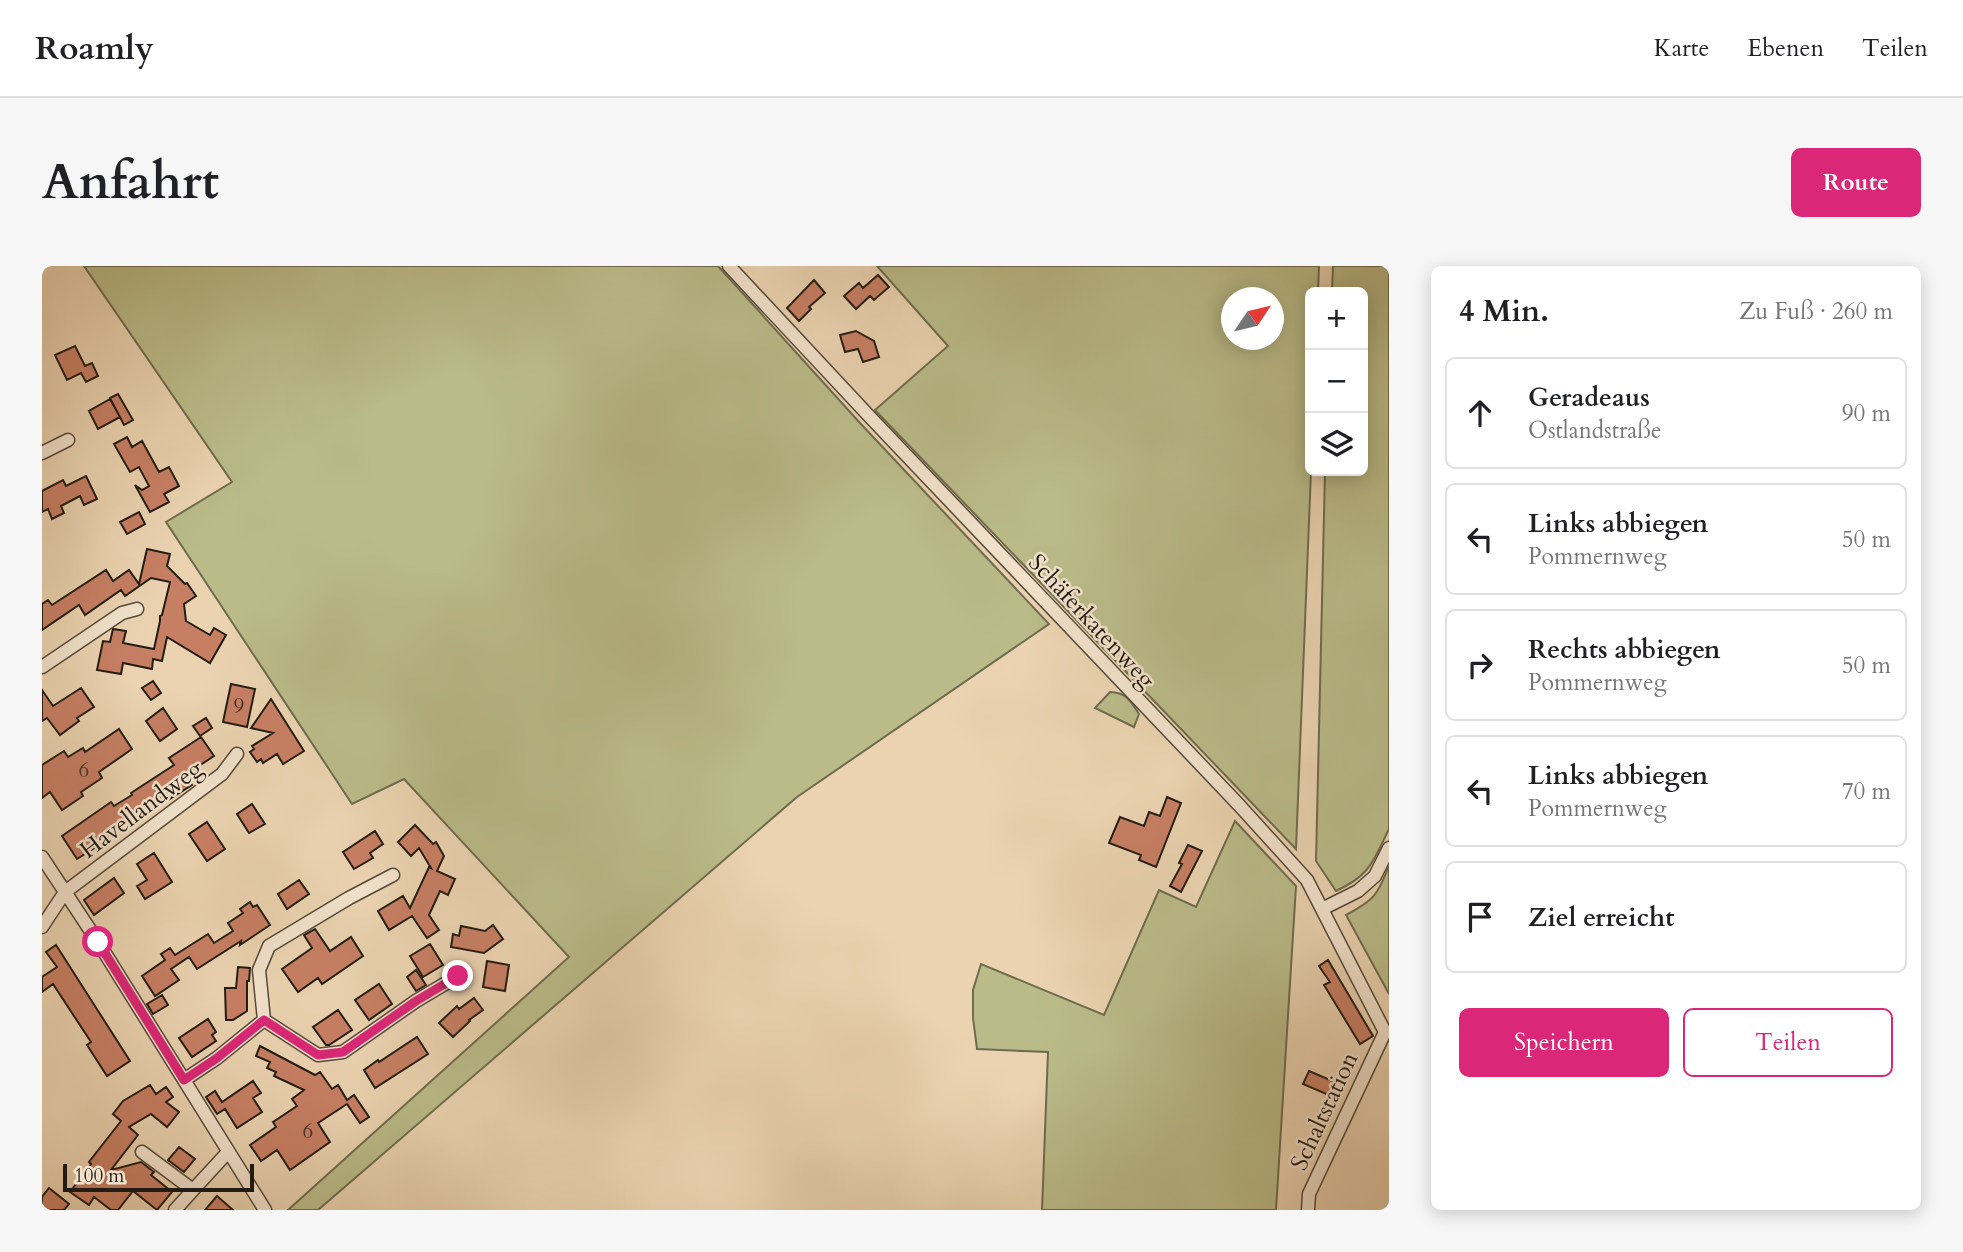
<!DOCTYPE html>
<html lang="de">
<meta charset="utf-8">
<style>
:root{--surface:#fff;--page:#f6f6f6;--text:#202124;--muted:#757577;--line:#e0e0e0;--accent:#db2777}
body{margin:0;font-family:Cardo,serif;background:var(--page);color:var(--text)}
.controls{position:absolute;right:21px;top:21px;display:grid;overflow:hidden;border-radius:10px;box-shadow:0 4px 18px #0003}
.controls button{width:63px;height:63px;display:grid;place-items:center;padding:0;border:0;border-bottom:2px solid var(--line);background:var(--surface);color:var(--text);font:35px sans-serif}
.compass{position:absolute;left:1179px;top:21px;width:63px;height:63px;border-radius:50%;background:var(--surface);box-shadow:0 4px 18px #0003;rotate:55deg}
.scale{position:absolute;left:21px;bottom:18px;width:191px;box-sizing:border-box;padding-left:7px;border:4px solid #231c12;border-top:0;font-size:19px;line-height:24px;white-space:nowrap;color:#231c12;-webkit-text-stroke:5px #f2e2cc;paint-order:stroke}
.stop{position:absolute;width:21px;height:21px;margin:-16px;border:5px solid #db2777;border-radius:50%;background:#fff}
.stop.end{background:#db2777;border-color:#fff;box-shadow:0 2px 7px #0008}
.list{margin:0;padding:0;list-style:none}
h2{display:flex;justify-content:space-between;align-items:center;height:91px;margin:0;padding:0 28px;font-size:30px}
h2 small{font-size:23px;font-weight:400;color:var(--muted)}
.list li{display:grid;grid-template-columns:46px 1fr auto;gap:21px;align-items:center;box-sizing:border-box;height:112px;margin:0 14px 14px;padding:0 14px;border:2px solid var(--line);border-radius:10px}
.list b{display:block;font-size:26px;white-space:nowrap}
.list p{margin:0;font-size:23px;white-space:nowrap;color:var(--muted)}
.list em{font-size:23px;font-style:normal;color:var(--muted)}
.actions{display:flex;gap:14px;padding:21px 28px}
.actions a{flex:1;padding:16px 0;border:2px solid var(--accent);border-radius:10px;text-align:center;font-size:24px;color:var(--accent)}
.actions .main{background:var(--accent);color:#fff}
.icon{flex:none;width:38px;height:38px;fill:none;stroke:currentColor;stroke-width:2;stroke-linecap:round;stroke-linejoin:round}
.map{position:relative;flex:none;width:1347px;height:944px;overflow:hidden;border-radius:10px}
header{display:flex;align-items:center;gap:42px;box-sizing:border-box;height:98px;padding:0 35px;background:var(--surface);border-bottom:2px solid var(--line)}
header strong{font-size:33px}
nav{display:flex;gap:38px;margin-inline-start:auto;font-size:24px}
.intro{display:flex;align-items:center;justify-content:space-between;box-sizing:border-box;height:168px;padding:0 42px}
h1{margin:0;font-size:49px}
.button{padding:18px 32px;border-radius:10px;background:var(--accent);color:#fff;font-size:24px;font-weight:700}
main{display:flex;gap:42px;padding:0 42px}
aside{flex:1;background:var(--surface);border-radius:10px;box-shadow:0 4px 18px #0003}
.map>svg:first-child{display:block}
</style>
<header>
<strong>Roamly</strong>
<nav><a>Karte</a><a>Ebenen</a><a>Teilen</a></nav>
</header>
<div class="intro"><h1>Anfahrt</h1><a class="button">Route</a></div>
<main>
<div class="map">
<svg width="1347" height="944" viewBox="0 0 1347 944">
<rect width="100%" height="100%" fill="#ebd3b1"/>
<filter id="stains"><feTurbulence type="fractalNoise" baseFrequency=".00286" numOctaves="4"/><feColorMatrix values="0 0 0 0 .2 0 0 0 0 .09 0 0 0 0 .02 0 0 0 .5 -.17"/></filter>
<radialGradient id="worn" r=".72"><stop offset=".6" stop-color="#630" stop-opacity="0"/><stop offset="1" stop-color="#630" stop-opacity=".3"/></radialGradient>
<path fill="#babb89" stroke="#6e6c4e" stroke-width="2" fill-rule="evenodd" d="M42 0H676L818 157 1007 358 755 531 276 944H246L527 691 362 513 310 538 124 256 190 216Z
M835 0H1277L1276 26H1268L1269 205 1254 583 833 144 906 80ZM1190 32H1232V74H1190Z
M1291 0H1347V563C1331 595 1329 609 1294 625L1274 595 1283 205H1321V26H1290Z
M1068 426C1086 427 1088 435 1097 448L1092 461 1053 442Z
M1193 555 1254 620 1234 944H1000L1006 786 935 783 931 752V724L939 698 1062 749 1117 624 1154 641Z
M1347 600V728L1304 649C1332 634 1335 630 1347 600Z"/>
<path fill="#c77f64" stroke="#231c12" stroke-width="2" d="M836 9 847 21 832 34 828 30 814 43 802 30 817 17 821 22Z
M772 14 783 27 767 41 769 43 757 55 745 42Z
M814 65 832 75 837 91 821 96 816 83 803 86 798 69Z
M33 80 43 100 50 97 56 110 44 116 39 107 25 114 13 89Z
M76 128 91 154 82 159 68 132Z
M68 133 78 151 56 163 47 145Z
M85 171 90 181 100 175 117 206 127 201 137 220 122 228 127 236 108 246 93 219 100 224 107 220 97 201 88 206 72 178Z
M44 210 55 233 42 239 38 230 19 240 22 247 10 253 6 243 0 246V225L21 214 24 220Z
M97 246 103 258 85 268 78 256Z
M105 283 128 288 125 300 143 318 145 317 154 330 142 338 144 355 168 369 172 362 184 369 168 397 125 371 120 395 111 393 110 403 81 397 79 408 55 404 61 375 68 376 71 363 84 365 81 377 112 383 118 355V350L120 349 128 316 109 312 83 330 79 324 43 349 37 339 0 364V338L6 334 10 339 64 304 71 315 87 304 97 318Z
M111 415 119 427 109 434 100 422Z
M189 418 213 423 205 461 181 456Z
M39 422 52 441 35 452 37 455 18 469 5 452 0 455V424L11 440Z
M229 433 262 485 241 498 235 488 221 497 219 493 215 496 208 486 212 483 210 480 231 467 209 462Z
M121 442 135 463 118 475 104 455Z
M164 452 170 462 158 470 151 460Z
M77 463 90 483 57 506 60 512 39 526 41 530 20 544 8 526 0 532V499L22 485 26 491 41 482 43 486Z
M159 471 172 490 143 509 150 519 91 556 90 554 63 572 65 574 35 593 20 570 69 536 72 540 90 529 89 527 132 499 127 492Z
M1125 531 1139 537 1114 601 1097 594 1099 589 1067 577 1078 551 1102 560 1107 546 1118 550Z
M210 538 223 558 207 567 195 548Z
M165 556 183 583 165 595 147 568Z
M373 559 391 578 394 576 402 590 395 605 413 613 406 629 398 625 387 649 397 664 385 672 370 650 347 664 336 645 361 630 368 642 387 601 389 602 377 582 369 590 356 576Z
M333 565 341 578 328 587 331 592 312 603 301 586Z
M1146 579 1160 585 1139 626 1128 620 1140 598 1137 597Z
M112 587 130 616 103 633 95 620 105 614 95 598Z
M72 612 82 627 52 649 42 634Z
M257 614 267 628 245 643 236 628Z
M208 636 211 641 215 639 228 659 198 679 199 675 155 703 147 691 129 703 137 714 113 730 100 710 123 694 119 688 128 682 133 689 166 668 172 677 191 665 186 657 201 647 198 643Z
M451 659 461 673 442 687 409 681 411 668 417 670 419 660 443 665Z
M273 663 288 685 309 671 321 690 280 718 276 712 256 726 240 703 270 682 262 669Z
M388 678 401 699 381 711 368 690Z
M14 679 88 795 65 810 45 779 49 776 11 718 0 726V711L15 701 4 686Z
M1286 694 1331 770 1318 778 1282 719 1288 716 1277 700Z
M445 695 467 699 463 725 441 721Z
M196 701 208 702 207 715H205V745L191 754H184L183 722H194Z
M374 704 384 719 374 725 365 711Z
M337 718 350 738 327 754 313 734Z
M120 729 126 739 111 748 105 738Z
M432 732 441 744 427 754 428 755 411 771 397 757 415 740 417 743Z
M296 744 310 764 287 779H284L271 761Z
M166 753 174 766 170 769 174 775 150 791 137 772Z
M375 771 386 788 333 822 322 804 336 794 337 796Z
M218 780 273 809 278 806 290 823 296 819 305 834 312 829 327 851 318 857 305 838 276 857 288 876 248 904 235 884 219 895 208 879 234 861 231 856 255 840 250 833 262 824 232 810 234 806 225 802 228 796 214 790Z
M1267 805 1295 817 1289 830 1261 818Z
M211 815 219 827 211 832 220 846 195 862 183 843 175 848 164 831 173 825 180 836Z
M108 819 114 828 124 821 131 831 124 836 137 846 125 861 109 848 87 861 96 869 69 904 99 896 112 906 109 909 130 926 115 944 91 925 76 944H69L52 931 47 939 28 926 49 898 47 896 79 855 71 848 81 835Z
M137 881 153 893 142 906 126 894Z
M7 922 27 938 22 944H0V931Z
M175 930 191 944H163Z"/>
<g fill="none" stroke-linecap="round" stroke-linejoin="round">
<defs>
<path id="street" d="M687 0 828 151 1197 539 1265 614 1343 766 1267 928 1266 944
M0 187 26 174
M0 401 80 347 95 343
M0 591 56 676 223 944
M1280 643 1316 625 1333 610 1347 582
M0 661 23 626 180 508 195 488
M222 754 217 704 227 680 307 632 351 609
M142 814 175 792 222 754 276 789 301 786 374 735 416 710
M100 886 151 924 133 944
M151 924 186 886"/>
</defs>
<use href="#street" stroke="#554a3a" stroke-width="15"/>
<use href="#street" stroke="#f2e2cc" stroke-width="12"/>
</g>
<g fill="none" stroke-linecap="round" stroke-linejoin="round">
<path stroke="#db2777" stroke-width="9" d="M56 676 142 814 175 792 222 754 276 789 301 786 374 735 416 710"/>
</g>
<g text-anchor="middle" stroke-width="5" stroke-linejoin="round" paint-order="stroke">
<g font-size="21" fill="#4c3526">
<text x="197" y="447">9</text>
<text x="42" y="511">6</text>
<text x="266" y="872">6</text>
</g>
<g font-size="24" fill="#231c12" stroke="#f2e2cc">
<text transform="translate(1050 355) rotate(47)" y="8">Schäferkatenweg</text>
<text transform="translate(99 543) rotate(-37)" y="8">Havellandweg</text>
<text transform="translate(1282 845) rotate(-65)" y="8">Schaltstation</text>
</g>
</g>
<rect width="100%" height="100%" filter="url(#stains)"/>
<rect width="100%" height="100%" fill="url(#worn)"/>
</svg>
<div class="controls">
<button>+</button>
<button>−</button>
<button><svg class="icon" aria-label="layers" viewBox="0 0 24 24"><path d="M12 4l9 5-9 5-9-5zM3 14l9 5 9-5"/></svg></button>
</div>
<svg class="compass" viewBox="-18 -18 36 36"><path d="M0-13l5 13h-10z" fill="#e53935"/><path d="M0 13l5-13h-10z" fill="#757577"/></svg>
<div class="scale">100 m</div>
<div class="stop" style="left:56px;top:676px"></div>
<div class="stop end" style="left:416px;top:710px"></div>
</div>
<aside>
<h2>4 Min.<small>Zu Fuß · 260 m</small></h2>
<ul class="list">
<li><svg class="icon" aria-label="ahead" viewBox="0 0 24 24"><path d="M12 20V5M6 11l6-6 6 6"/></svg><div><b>Geradeaus</b><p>Ostlandstraße</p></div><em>90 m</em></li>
<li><svg class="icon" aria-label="left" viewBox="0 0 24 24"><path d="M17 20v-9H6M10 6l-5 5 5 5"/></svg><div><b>Links abbiegen</b><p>Pommernweg</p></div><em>50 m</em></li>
<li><svg class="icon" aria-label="right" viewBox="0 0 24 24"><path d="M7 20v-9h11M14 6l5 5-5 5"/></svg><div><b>Rechts abbiegen</b><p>Pommernweg</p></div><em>50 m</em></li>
<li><svg class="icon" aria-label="left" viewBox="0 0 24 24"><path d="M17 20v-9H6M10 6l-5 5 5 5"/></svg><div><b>Links abbiegen</b><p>Pommernweg</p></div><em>70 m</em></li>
<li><svg class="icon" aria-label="arrive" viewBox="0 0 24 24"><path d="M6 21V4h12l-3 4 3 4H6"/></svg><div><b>Ziel erreicht</b></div></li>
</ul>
<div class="actions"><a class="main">Speichern</a><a>Teilen</a></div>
</aside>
</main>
